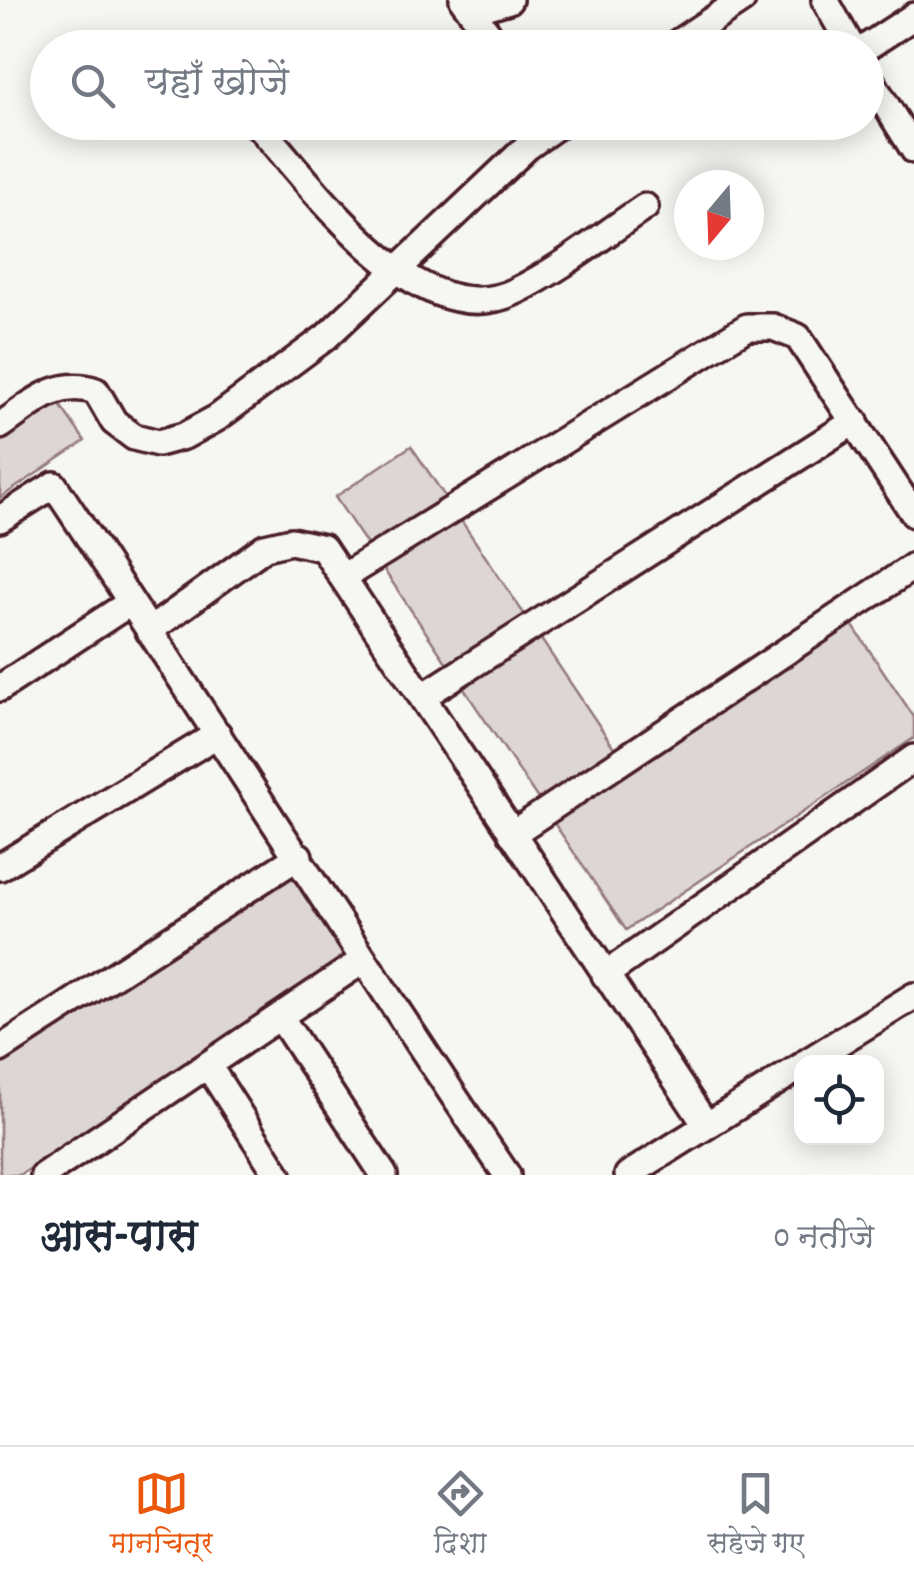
<!DOCTYPE html>
<html lang="hi">
<meta charset="utf-8">
<style>
:root{--surface:#fff;--page:#f6f6f7;--text:#1f2937;--muted:#747a83;--line:#e0e1e3;--accent:#ea580c}
body{margin:0;font-family:Dekko,"Playpen Sans Deva",sans-serif;background:var(--page);color:var(--text)}
.controls{position:absolute;right:30px;bottom:30px;display:grid;overflow:hidden;border-radius:20px;box-shadow:0 5px 25px #0003}
.controls button{width:90px;height:90px;display:grid;place-items:center;padding:0;border:0;border-bottom:2px solid var(--line);background:var(--surface);color:var(--text);font:50px sans-serif}
.compass{position:absolute;left:674px;top:170px;width:90px;height:90px;border-radius:50%;background:var(--surface);box-shadow:0 5px 25px #0003;rotate:199deg}
.list{margin:0;padding:0;list-style:none}
h2{display:flex;justify-content:space-between;align-items:center;height:130px;margin:0;padding:0 40px;font-size:42px}
h2 small{font-size:32px;font-weight:400;color:var(--muted)}
.icon{flex:none;width:55px;height:55px;fill:none;stroke:currentColor;stroke-width:2;stroke-linecap:round;stroke-linejoin:round}
.map{position:relative;flex:none;width:914px;height:1175px;overflow:hidden}
.search{position:absolute;background:var(--surface);box-shadow:0 5px 25px #0003;left:30px;right:30px;top:30px;height:110px;display:flex;align-items:center;gap:25px;box-sizing:border-box;padding:0 35px;border-radius:55px;color:var(--muted);font-size:38px}
.sheet{height:270px;background:var(--surface)}
nav{display:flex;justify-content:space-around;align-items:center;box-sizing:border-box;height:140px;border-top:2px solid var(--line);background:var(--surface);font-size:28px;color:var(--muted)}
nav a{display:grid;justify-items:center;gap:5px}
nav .on{color:var(--accent)}
.map>svg:first-child{display:block}
</style>
<div class="map">
<svg width="914" height="1175" viewBox="0 0 914 1175">
<rect width="100%" height="100%" fill="#f6f6f2"/>
<filter id="ink" filterUnits="userSpaceOnUse"><feTurbulence type="fractalNoise" baseFrequency=".01" numOctaves="2"/><feDisplacementMap in="SourceGraphic" scale="20" xChannelSelector="R" yChannelSelector="G"/><feConvolveMatrix kernelMatrix="1 2 1 2 8 2 1 2 1" color-interpolation-filters="sRGB"/></filter>
<g filter="url(#ink)">
<path fill="#ddd6d5" stroke="#947a80" stroke-width="2.5" d="M51 392 85 441 0 498V426Z
M411 446 623 761 845 614 914 717V738L626 930 335 497Z
M304 869 360 956 20 1175H0V1065Z"/>
<g fill="none" stroke-linecap="round" stroke-linejoin="round">
<defs>
<path id="minor" d="M463 0 499 48
M825 0 852 48
M471 11 509 0
M670 48 742 0
M865 48 914 16
M866 73 914 150
M255 122C312 183 417 340 516 291 561 269 603 235 645 207
M0 426C32 404 57 378 96 391L114 422 134 437 158 443 184 436 217 418 326 337 527 147 562 122
M0 519 54 485C206 714 352 947 507 1175
M343 577 747 327H773L798 337 914 514
M149 631 265 547 291 541 323 548 706 1125
M0 688 131 602
M422 697 855 421
M512 834 914 566
M0 867 218 734
M605 975 914 758
M281 1018 384 1175
M0 1049 299 856
M807 1062 914 996
M209 1067 278 1175
M44 1175 362 961
M628 1175 802 1066"/>
</defs>
<use href="#minor" stroke="#4a1f2b" stroke-width="32"/>
<use href="#minor" stroke="#f6f6f2" stroke-width="25"/>
</g>
</g>
</svg>
<div class="controls">
<button><svg class="icon" aria-label="locate" viewBox="0 0 24 24"><circle cx="12" cy="12" r="6"/><path d="M12 2v4M12 18v4M2 12h4M18 12h4"/></svg></button>
</div>
<svg class="compass" viewBox="-18 -18 36 36"><path d="M0-13l5 13h-10z" fill="#e53935"/><path d="M0 13l5-13h-10z" fill="#747a83"/></svg>
<div class="search"><svg class="icon" aria-label="search" viewBox="0 0 24 24"><circle cx="10" cy="10" r="6"/><path d="M15 15l6 6"/></svg>यहाँ खोजें</div>
</div>
<section class="sheet">
<h2>आस-पास<small>0 नतीजे</small></h2>
<ul class="list">
</ul>
</section>
<nav>
<a class="on"><svg class="icon" aria-label="map" viewBox="0 0 24 24"><path d="M3 6l6-2 6 2 6-2v14l-6 2-6-2-6 2zM9 4v14M15 6v14"/></svg>मानचित्र</a>
<a><svg class="icon" aria-label="directions" viewBox="0 0 24 24"><path d="M12 3l9 9-9 9-9-9zM9 14v-3h6M13 9l2 2-2 2"/></svg>दिशा</a>
<a><svg class="icon" aria-label="saved" viewBox="0 0 24 24"><path d="M7 4h10v16l-5-4-5 4z"/></svg>सहेजे गए</a>
</nav>
